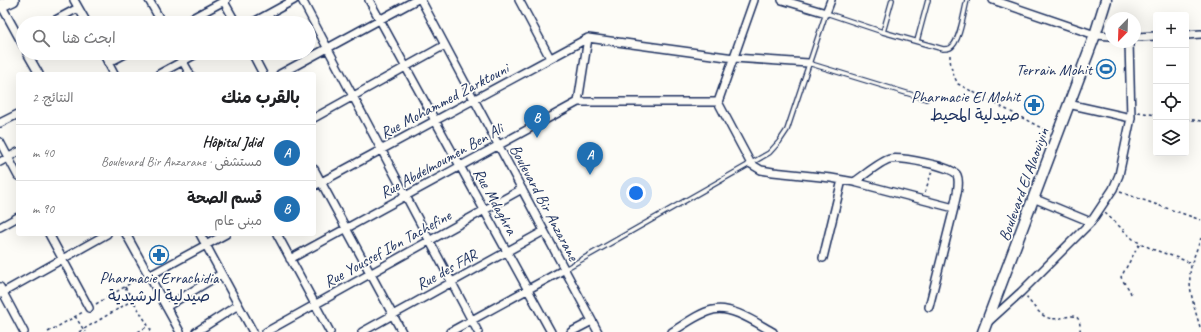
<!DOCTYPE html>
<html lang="ar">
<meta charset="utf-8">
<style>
:root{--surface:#fff;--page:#f6f6f6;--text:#202124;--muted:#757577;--line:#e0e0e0;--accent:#1f6fb2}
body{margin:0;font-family:Caveat,"Playpen Sans Arabic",sans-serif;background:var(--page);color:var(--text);direction:rtl}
.controls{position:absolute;right:12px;top:12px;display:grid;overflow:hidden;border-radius:4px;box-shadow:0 4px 16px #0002}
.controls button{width:36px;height:36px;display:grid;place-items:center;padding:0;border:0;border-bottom:1px solid var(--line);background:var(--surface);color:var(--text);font:20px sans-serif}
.compass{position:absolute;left:1105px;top:12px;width:36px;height:36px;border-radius:50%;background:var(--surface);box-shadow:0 4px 16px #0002;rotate:203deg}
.you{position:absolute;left:636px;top:193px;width:14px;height:14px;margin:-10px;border:3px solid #fff;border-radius:50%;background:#1a73e8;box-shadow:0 0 0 6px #1a73e833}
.badge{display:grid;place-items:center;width:26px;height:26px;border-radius:50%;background:var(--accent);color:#fff;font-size:13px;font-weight:700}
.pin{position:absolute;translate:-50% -33px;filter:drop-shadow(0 1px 2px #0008)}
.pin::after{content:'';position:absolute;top:21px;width:14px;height:12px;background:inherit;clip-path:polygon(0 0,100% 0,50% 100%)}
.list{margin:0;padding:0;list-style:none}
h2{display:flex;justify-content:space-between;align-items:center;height:52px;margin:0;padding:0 16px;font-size:17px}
h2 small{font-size:13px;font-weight:400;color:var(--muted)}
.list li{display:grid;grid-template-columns:26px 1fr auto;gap:12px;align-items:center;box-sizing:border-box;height:56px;padding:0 16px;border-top:1px solid var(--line)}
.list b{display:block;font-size:15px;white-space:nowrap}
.list p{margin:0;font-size:13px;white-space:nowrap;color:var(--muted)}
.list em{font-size:13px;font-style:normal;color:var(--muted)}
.icon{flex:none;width:22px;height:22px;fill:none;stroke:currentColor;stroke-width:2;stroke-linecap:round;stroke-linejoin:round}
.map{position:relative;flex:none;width:1201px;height:332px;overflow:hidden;direction:ltr}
.search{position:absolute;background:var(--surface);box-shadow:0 4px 16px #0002;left:16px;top:16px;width:300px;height:44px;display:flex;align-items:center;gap:10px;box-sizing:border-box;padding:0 14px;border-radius:22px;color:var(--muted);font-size:15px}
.panel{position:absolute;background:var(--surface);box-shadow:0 4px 16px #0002;left:16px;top:72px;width:300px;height:164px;border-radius:4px;direction:rtl}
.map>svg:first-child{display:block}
</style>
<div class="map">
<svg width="1201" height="332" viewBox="0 0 1201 332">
<rect width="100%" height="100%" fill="#fdfcf7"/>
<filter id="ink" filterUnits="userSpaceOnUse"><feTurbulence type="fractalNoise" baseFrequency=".025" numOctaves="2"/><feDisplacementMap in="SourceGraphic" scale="8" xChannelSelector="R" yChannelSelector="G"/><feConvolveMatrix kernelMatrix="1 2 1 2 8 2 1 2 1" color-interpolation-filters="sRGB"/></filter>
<g filter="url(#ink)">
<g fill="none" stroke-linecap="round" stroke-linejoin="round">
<defs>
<path id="lane" d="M883 32 892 0
M917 41 928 0
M808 63 926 99
M565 269 769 153 779 142 787 130 826 13 883 32 943 49C945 49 948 49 950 48 960 43 964 11 967 0"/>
<path id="street" d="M74 0 87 23
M149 0 162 23
M223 0 236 23
M302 0 478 332
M369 0 551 332
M421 0 598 332
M519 0 550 58
M782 0 826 13 831 0
M993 0 1095 35 1111 36
M0 3 23 45
M50 23 78 8
M183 23 226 0
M252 23 294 0
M1186 35 1201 34
M1135 37 1156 36
M588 38 734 58 808 63
M27 53 39 74
M103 53 114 74
M178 53 190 74
M252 53 263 74
M108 63 127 53
M159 74 198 53
M280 74 416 0
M578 102 588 38
M718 102 751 164 761 170 773 172 831 178 854 182 954 208 929 307
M1068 104 1131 118
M314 118 445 45
M0 123 18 114
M0 142 18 176
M0 162 18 152
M314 169 402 332
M854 182C862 177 882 160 890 159 900 157 953 166 957 175 961 184 955 199 954 208
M314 186 588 38
M1033 198 1091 222
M0 227 18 217
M49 234 89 308
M126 234 180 332
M200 234 253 332
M277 234 330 332
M823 258 842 180
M290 259 578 102H718L754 0
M149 276 226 234
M0 287 24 332
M0 294 107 234
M166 307 221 274
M987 323 1021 292 1091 222 1113 189 1119 175 1131 118 1129 42
M196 332 238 305
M266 332 522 189
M362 332 544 231
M450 332 565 269
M571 332 592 321
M672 332C685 324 699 313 713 310 731 305 758 324 773 332"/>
<path id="secondary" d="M983 332 1095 35 1106 0"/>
<path id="primary" d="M0 6 13 0"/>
</defs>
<use href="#lane" stroke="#1b2f5e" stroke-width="6"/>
<use href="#street" stroke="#1b2f5e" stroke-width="10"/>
<use href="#secondary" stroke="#1b2f5e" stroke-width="13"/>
<use href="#primary" stroke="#1b2f5e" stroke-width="14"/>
<path stroke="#1b2f5e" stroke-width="1.5" stroke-dasharray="3 3" stroke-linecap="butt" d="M950 55C950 66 953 75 958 84L1049 132
M1138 112 1156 115
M1186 119 1201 121
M925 192 932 171
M1120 192 1201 220
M1105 213 1134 240 1152 249 1192 263
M125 287 152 332
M1131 294C1129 287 1124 284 1121 277L1140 243
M1026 297C1032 304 1038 313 1046 317 1061 325 1082 302 1080 332
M96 304 141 277
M75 316 85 332
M1200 327C1194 306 1186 284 1192 262 1195 254 1198 246 1201 238
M48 332 83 312
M79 332 133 300
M138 332 148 326"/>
<use href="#lane" stroke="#fdfcf7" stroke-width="3.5"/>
<use href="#street" stroke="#fdfcf7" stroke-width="7"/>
<use href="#secondary" stroke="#fdfcf7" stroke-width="10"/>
<use href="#primary" stroke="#fdfcf7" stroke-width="11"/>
</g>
</g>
<defs>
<symbol id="stadium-ring" viewBox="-11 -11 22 22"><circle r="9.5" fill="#fdfcf7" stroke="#1f6fb2" stroke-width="1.5"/><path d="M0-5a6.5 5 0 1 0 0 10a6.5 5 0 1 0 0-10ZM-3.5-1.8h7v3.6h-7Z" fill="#1f6fb2"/></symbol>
<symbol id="pharmacy-ring" viewBox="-11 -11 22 22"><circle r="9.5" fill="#fdfcf7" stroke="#1f6fb2" stroke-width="1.5"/><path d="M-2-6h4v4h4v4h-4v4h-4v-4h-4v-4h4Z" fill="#1f6fb2"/></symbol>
</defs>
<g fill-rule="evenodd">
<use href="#stadium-ring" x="1095" y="58" width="22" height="22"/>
<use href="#pharmacy-ring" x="1023" y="94" width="22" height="22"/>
<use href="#pharmacy-ring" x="148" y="244" width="22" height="22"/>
</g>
<g text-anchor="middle" stroke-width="3.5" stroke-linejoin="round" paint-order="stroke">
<g font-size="16" fill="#1b2f5e" stroke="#fdfcf7" text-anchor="end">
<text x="1092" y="75">Terrain Mohit</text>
<text x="1020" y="102">Pharmacie El Mohit<tspan x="1020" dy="18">صيدلية المحيط</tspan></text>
<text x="159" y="283" text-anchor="middle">Pharmacie Errachidia<tspan x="159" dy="18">صيدلية الرشيدية</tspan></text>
</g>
<g font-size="16" fill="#1b2f5e" stroke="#fdfcf7">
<text transform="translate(444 100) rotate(-28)" y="6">Rue Mohammed Zarktouni</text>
<text transform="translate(441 160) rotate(-29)" y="6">Rue Abdelmoumen Ben Ali</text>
<text transform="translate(1023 184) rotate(-70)" y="6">Boulevard El Alaouiyin</text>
<text transform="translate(496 201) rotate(61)" y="6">Rue Mdaghra</text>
<text transform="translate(545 202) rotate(62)" y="6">Boulevard Bir Anzarane</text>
<text transform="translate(387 248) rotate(-29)" y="6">Rue Youssef Ibn Tachefine</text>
<text transform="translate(446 269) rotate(-29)" y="6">Rue des FAR</text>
</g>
</g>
</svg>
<div class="controls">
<button>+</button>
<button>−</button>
<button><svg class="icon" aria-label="locate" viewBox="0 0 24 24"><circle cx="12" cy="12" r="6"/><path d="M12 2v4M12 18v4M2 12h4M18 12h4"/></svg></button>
<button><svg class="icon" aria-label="layers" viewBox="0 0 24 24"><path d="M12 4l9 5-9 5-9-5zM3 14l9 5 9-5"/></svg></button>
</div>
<svg class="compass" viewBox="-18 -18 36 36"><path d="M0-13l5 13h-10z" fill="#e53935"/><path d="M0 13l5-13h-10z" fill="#757577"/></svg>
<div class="you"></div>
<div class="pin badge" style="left:590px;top:175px">A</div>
<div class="pin badge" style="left:537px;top:138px">B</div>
<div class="search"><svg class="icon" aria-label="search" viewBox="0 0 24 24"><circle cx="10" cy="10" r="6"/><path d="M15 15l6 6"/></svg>ابحث هنا</div>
<section class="panel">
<h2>بالقرب منك<small>النتائج: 2</small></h2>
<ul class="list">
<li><span class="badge">A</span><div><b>Hôpital Jdid</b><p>مستشفى · Boulevard Bir Anzarane</p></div><em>40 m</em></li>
<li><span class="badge">B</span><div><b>قسم الصحة</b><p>مبنى عام</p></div><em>90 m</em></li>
</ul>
</section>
</div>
